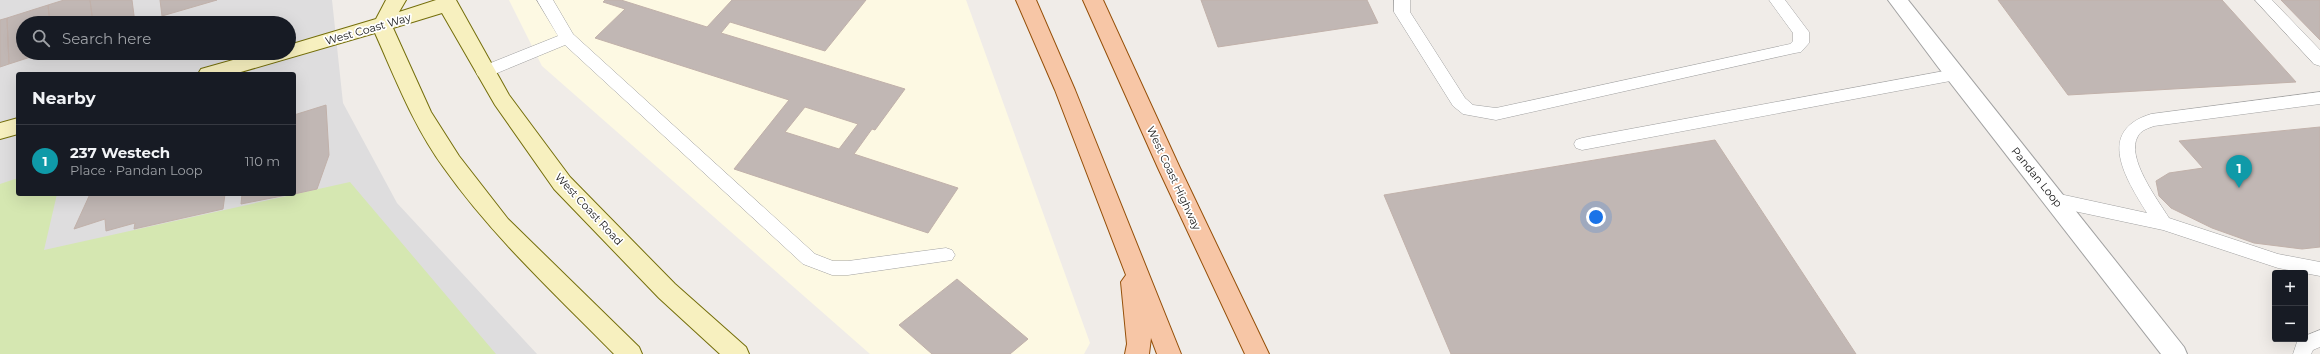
<!DOCTYPE html>
<meta charset="utf-8">
<style>
:root{--surface:#171b24;--page:#242831;--text:#f1f3f6;--muted:#9ea1a6;--line:#363941;--accent:#0f766e}
body{margin:0;font-family:Montserrat,sans-serif;background:var(--page);color:var(--text)}
.controls{position:absolute;right:12px;bottom:12px;display:grid;overflow:hidden;border-radius:4px;box-shadow:0 4px 16px #0002}
.controls button{width:36px;height:36px;display:grid;place-items:center;padding:0;border:0;border-bottom:1px solid var(--line);background:var(--surface);color:var(--text);font:20px sans-serif}
.you{position:absolute;left:1596px;top:217px;width:14px;height:14px;margin:-10px;border:3px solid #fff;border-radius:50%;background:#1a73e8;box-shadow:0 0 0 6px #1a73e833}
.badge{display:grid;place-items:center;width:26px;height:26px;border-radius:50%;background:var(--accent);color:#fff;font-size:13px;font-weight:700}
.pin{position:absolute;translate:-50% -33px;filter:drop-shadow(0 1px 2px #0008)}
.pin::after{content:'';position:absolute;top:21px;width:14px;height:12px;background:inherit;clip-path:polygon(0 0,100% 0,50% 100%)}
.list{margin:0;padding:0;list-style:none}
h2{display:flex;justify-content:space-between;align-items:center;height:52px;margin:0;padding:0 16px;font-size:17px}
h2 small{font-size:13px;font-weight:400;color:var(--muted)}
.list li{display:grid;grid-template-columns:26px 1fr auto;gap:12px;align-items:center;box-sizing:border-box;height:72px;padding:0 16px;border-top:1px solid var(--line)}
.list b{display:block;font-size:15px;white-space:nowrap}
.list p{margin:0;font-size:13px;white-space:nowrap;color:var(--muted)}
.list em{font-size:13px;font-style:normal;color:var(--muted)}
.icon{flex:none;width:22px;height:22px;fill:none;stroke:currentColor;stroke-width:2;stroke-linecap:round;stroke-linejoin:round}
.map{position:relative;flex:none;width:2320px;height:354px;overflow:hidden}
.search{position:absolute;background:var(--surface);box-shadow:0 4px 16px #0002;left:16px;top:16px;width:280px;height:44px;display:flex;align-items:center;gap:10px;box-sizing:border-box;padding:0 14px;border-radius:22px;color:var(--muted);font-size:15px}
.panel{position:absolute;background:var(--surface);box-shadow:0 4px 16px #0002;left:16px;top:72px;width:280px;height:124px;border-radius:4px}
.map>svg:first-child{display:block}
</style>
<div class="map">
<svg width="2320" height="354" viewBox="0 0 2320 354">
<rect width="100%" height="100%" fill="#f0ece8"/>
<path fill="#deddde" fill-rule="evenodd" d="M0 0H332L343 103 397 203 537 354H0ZM23 23H289V53H23ZM18 74H294V194H18Z"/>
<path fill="#fdf9e3" d="M509 0H966L1090 343 1084 354H870L542 66Z"/>
<path fill="#d5e7b1" d="M18 178V194H57L44 250 350 182 496 354H0V184Z"/>
<path fill="#c1b7b4" stroke="#c1b1aa" fill-rule="evenodd" d="M64 0H90L93 23H50L48 5Z
M90 0H132L135 23H93Z
M160 0H217L162 16Z
M605 0H621L707 27 732 0H866L825 51 730 22 721 33 905 89 875 130 872 129 854 154 958 188 928 233 734 169 789 100 595 38 625 9 603 2ZM805 107 858 124 839 149 785 132Z
M1201 0H1367L1378 23 1218 47Z
M1998 0H2222L2296 82 2068 95Z
M2281 0H2320V40Z
M48 5 50 23H23V53H43L9 64 7 18Z
M7 18 9 64 0 67V20Z
M326 105 329 155 317 189 294 194V115Z
M2320 127V247L2302 249 2254 243 2212 228 2171 208 2159 196 2156 181 2169 173 2203 168 2179 141Z
M1715 140 1856 354H1451L1384 195Z
M90 194H225L223 209 134 229 135 223 106 231 105 219 74 229Z
M242 194H292L241 204Z
M957 279 1028 339 1010 354H932L899 325Z"/>
<g fill="none" stroke-linecap="round" stroke-linejoin="round">
<defs>
<path id="lane" d="M537 0H553L573 34 815 254 833 261H848L946 248 952 250 955 255 952 260 848 275H832L803 264 565 45 490 76 484 78 478 76 476 72 478 68 558 36Z
M1394 0H1410V12L1465 98 1473 105 1496 108 1790 44 1793 41V33L1769 0H1785L1809 32V43L1801 52 1795 53 1496 120 1463 114 1453 106 1394 12Z
M2255 0H2272L2320 50V66L2314 64Z
M1955 69 1961 71 1963 75 1961 79 1582 150 1576 148 1574 144 1576 140 1582 138Z
M2320 92V104L2154 126C2149 128 2141 130 2138 136 2125 157 2158 200 2169 218L2278 254 2320 262V276L2278 268 2163 230 2055 207 2049 205 2046 200 2049 195 2055 193 2147 213C2126 179 2095 131 2151 114Z
M2320 330V347L2313 350 2311 354H2293L2298 339H2305V336Z"/>
<path id="street" d="M1888 0H1908L2184 347 2187 354H2161L1938 67Z"/>
<path id="secondary" d="M386 0H406L399 12 436 0H456L509 95 570 177 675 284 746 347 749 354H720L659 298 554 189 495 105 442 13 393 28 431 112 459 156 508 219 639 347 642 354H614C555 294 493 237 444 168 414 127 396 80 375 33L234 74H198L201 69 258 53H289V45L376 19Z
M18 118V134L0 139V123Z"/>
<path id="primary" d="M1016 0H1036L1075 90 1181 354H1157L1151 338 1149 354H1125L1127 344 1121 282 1126 275 1055 90Z
M1083 0H1103L1180 168 1269 354H1245L1158 168Z"/>
</defs>
<use href="#lane" stroke="#a1a1a1" stroke-width="1"/>
<use href="#street" stroke="#a1a1a1" stroke-width="2"/>
<use href="#secondary" stroke="#746e0b" stroke-width="2"/>
<use href="#primary" stroke="#954f08" stroke-width="2"/>
<use href="#lane" fill="#fff" fill-rule="evenodd"/>
<use href="#street" fill="#fff" fill-rule="evenodd"/>
<use href="#secondary" fill="#f7f0bf" fill-rule="evenodd"/>
<use href="#primary" fill="#f7c6a6" fill-rule="evenodd"/>
</g>
<g text-anchor="middle" stroke-width="3.5" stroke-linejoin="round" paint-order="stroke">
<g font-size="11" fill="#202020" stroke="#fff">
<text transform="translate(368 29) rotate(-16)" y="4">West Coast Way</text>
<text transform="translate(2037 177) rotate(51)" y="4">Pandan Loop</text>
<text transform="translate(1174 178) rotate(65)" y="4">West Coast Highway</text>
<text transform="translate(589 209) rotate(47)" y="4">West Coast Road</text>
</g>
</g>
</svg>
<div class="controls">
<button>+</button>
<button>−</button>
</div>
<div class="you"></div>
<div class="pin badge" style="left:2239px;top:188px;background:#0f9aa8">1</div>
<div class="search"><svg class="icon" aria-label="search" viewBox="0 0 24 24"><circle cx="10" cy="10" r="6"/><path d="M15 15l6 6"/></svg>Search here</div>
<section class="panel">
<h2>Nearby<small></small></h2>
<ul class="list">
<li><span class="badge" style="background:#0f9aa8">1</span><div><b>237 Westech</b><p>Place · Pandan Loop</p></div><em>110 m</em></li>
</ul>
</section>
</div>
